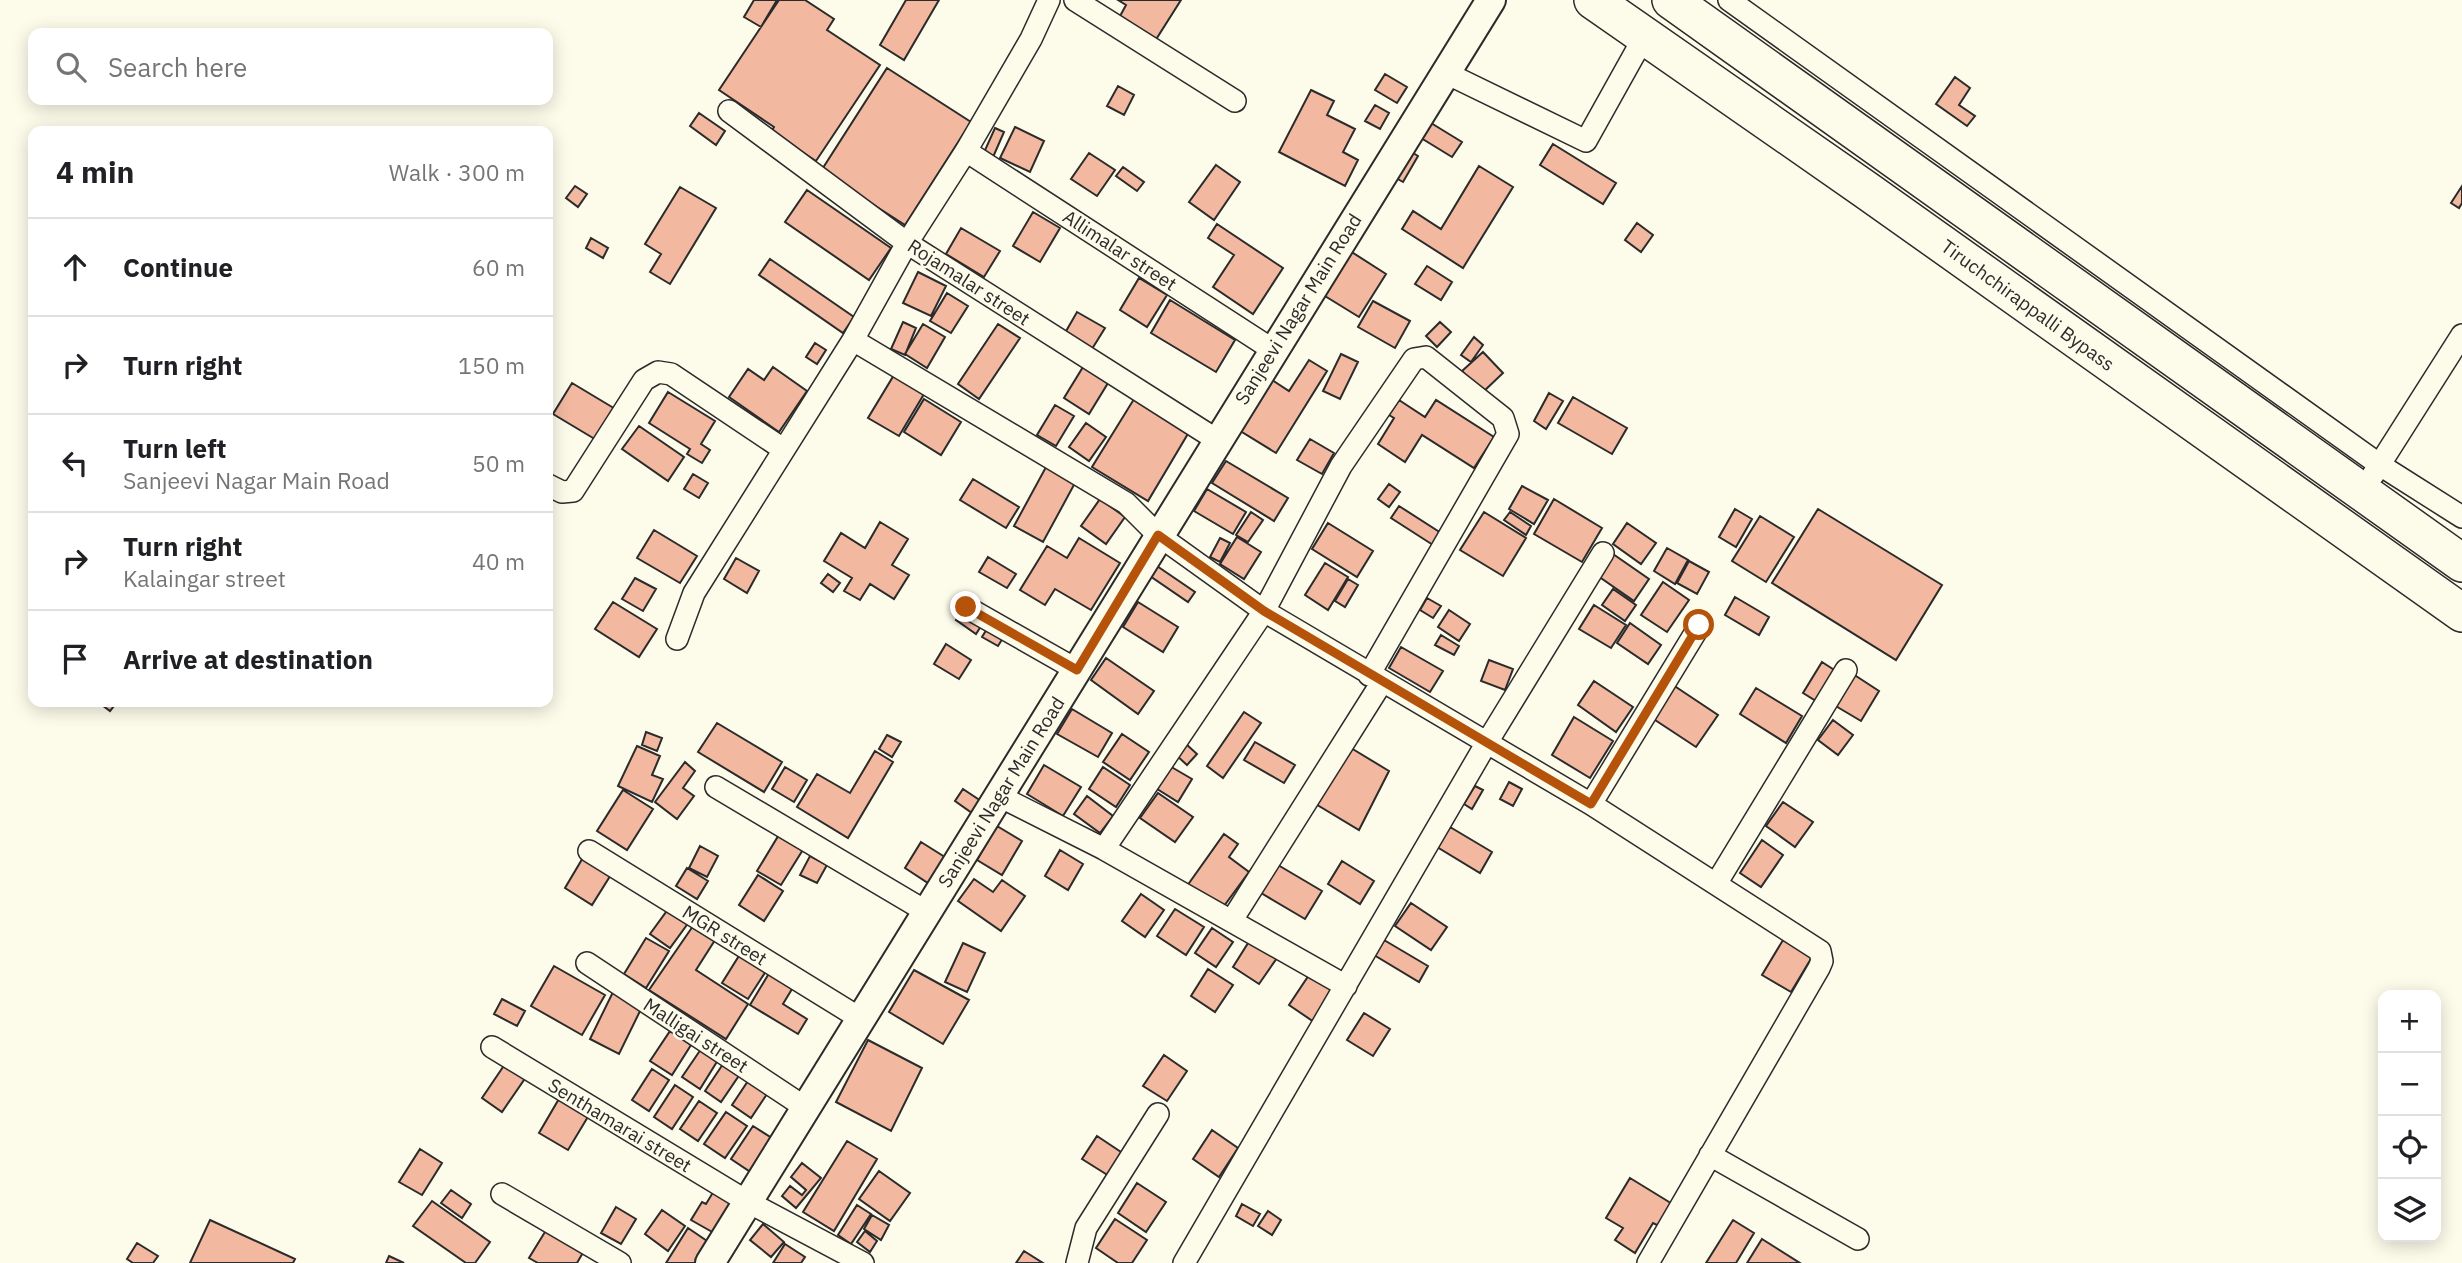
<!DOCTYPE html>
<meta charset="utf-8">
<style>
:root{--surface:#fff;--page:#f6f6f6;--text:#202124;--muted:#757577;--line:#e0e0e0}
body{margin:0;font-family:"IBM Plex Sans",sans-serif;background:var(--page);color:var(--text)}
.controls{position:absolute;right:21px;bottom:21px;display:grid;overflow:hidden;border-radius:14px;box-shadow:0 4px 18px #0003}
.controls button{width:63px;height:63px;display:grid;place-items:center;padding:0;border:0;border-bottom:2px solid var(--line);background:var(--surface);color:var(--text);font:35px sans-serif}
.stop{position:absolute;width:21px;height:21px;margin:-16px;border:5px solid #b45309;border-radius:50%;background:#fff}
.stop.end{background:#b45309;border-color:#fff;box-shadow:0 2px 7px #0008}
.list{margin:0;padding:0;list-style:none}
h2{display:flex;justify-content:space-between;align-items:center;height:91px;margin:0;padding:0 28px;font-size:30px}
h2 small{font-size:23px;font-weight:400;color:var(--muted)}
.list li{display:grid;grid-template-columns:46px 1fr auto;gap:21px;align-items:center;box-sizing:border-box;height:98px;padding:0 28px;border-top:2px solid var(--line)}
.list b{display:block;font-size:26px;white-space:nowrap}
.list p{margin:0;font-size:23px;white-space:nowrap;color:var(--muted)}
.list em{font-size:23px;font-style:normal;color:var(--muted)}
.icon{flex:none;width:38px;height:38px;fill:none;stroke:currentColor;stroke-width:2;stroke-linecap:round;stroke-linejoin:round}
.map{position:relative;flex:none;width:2462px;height:1263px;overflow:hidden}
.search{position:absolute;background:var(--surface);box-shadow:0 4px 18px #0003;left:28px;top:28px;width:525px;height:77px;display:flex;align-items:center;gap:18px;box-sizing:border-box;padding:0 24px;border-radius:14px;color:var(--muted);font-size:26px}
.panel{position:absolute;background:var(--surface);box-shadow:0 4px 18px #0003;left:28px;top:126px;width:525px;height:581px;border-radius:14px}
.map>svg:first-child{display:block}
</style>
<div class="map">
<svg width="2462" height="1263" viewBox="0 0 2462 1263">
<rect width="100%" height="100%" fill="#fdfbea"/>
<path fill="#f2b8a0" stroke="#2b2b2b" stroke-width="2" d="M754 0H777L761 27 744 17Z
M779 0H805L834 19 827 30 880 65 816 161 771 132 774 127 719 90Z
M906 0H939L904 60 880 45Z
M1118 0H1181L1155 41 1119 18 1126 5Z
M887 68 971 122 905 225 821 171Z
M1385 74 1407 87 1397 103 1375 90Z
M1955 77 1970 88 1959 105 1975 116 1967 126 1936 104Z
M1118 86 1134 95 1124 115 1107 106Z
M1311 90 1334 101 1327 115 1355 129 1343 152 1358 160 1345 186 1279 152Z
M1375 105 1389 113 1380 129 1365 121Z
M699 113 725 131 716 145 690 126Z
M1431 123 1462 142 1452 157 1421 138Z
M1015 127 1044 141 1030 172 1000 158Z
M995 128 1004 132 990 164 981 159Z
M1553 144 1616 183 1603 204 1540 165Z
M1405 148 1418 156 1403 182 1389 174Z
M1089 153 1115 170 1097 196 1071 179Z
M1216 165 1240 182 1214 220 1189 202Z
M1479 166 1513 187 1463 268 1402 229 1413 211 1441 229Z
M1123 167 1144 182 1137 191 1116 176Z
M575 186 587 194 578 207 566 198Z
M2462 186V203L2459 208 2451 203Z
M680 187 716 208 670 284 650 272 661 254 645 244Z
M807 190 891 248 869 280 785 222Z
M1033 212 1060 228 1040 262 1013 246Z
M1637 223 1653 235 1641 252 1625 240Z
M1217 224 1283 268 1253 314 1213 287 1234 255 1208 238Z
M961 228 1000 251 984 277 946 254Z
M591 238 608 248 603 258 586 248Z
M1347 249 1386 274 1359 317 1320 293Z
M770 259 854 317 843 333 759 275Z
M1427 266 1452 282 1441 300 1415 284Z
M918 272 946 286 931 316 903 303Z
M1139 278 1167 295 1147 327 1120 310Z
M947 293 968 306 951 333 930 321Z
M1170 300 1235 340 1216 372 1151 333Z
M1373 301 1410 321 1395 348 1358 327Z
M1077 312 1105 328 1092 349 1065 333Z
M903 322 916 328 905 355 891 349Z
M1440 322 1451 332 1437 347 1426 336Z
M923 324 945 337 927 368 905 354Z
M998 324 1020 338 979 399 958 384Z
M1474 337 1483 345 1471 362 1461 355Z
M815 343 826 350 817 364 806 357Z
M1483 352 1503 373 1482 393 1462 371Z
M1341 354 1358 362 1340 399 1323 391Z
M1309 360 1327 371 1276 453 1237 429 1269 378 1289 391Z
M773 367 807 391 779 432 729 397 748 369 764 380Z
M1083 367 1108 383 1089 414 1064 398Z
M894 375 924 394 899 436 868 418Z
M572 383 617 410 598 441 553 414Z
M668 392 715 421 701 444 710 450 702 463 687 454 690 449 649 423Z
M1549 393 1563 401 1546 429 1534 421Z
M1573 397 1627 428 1612 454 1558 423Z
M924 399 961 422 941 455 904 432Z
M1134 399 1189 432 1148 501 1092 467Z
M1399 400 1425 417 1436 400 1494 437 1474 468 1422 435 1405 462 1378 444 1394 418 1389 415Z
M1055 405 1074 416 1056 446 1037 435Z
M1086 423 1106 437 1089 461 1069 447Z
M639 426 684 457 668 481 622 449Z
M1310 439 1334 453 1322 474 1297 460Z
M1226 461 1288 498 1274 521 1212 483Z
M1046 467 1075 483 1043 542 1014 526Z
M693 474 708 483 699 498 684 489Z
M973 479 1019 507 1006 528 960 500Z
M1389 484 1400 492 1389 507 1378 499Z
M1522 486 1548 500 1534 524 1509 509Z
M1207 489 1246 512 1233 534 1194 511Z
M1100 499 1125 517 1106 544 1081 526Z
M1554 499 1602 528 1582 562 1534 534Z
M1399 506 1441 533 1433 545 1391 518Z
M1735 509 1752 519 1736 547 1719 537Z
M1818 509 1942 585 1896 660 1772 583Z
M1251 512 1263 520 1248 542 1236 535Z
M1484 512 1526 538 1503 576 1460 550Z
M1510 512 1531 526 1526 535 1504 520Z
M1760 516 1794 537 1766 582 1732 561Z
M880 522 908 539 892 565 909 575 894 599 870 584 860 600 844 591 852 578 824 561 841 533 865 548Z
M1328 523 1373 551 1357 577 1312 549Z
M1627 523 1656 543 1641 564 1613 544Z
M654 530 697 556 680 583 637 558Z
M1237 537 1261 552 1244 579 1220 564Z
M1079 538 1120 563 1091 610 1055 589 1045 605 1020 590 1047 546 1067 558Z
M1220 538 1230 543 1220 562 1210 557Z
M1667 548 1688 560 1675 584 1654 571Z
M1613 554 1649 579 1634 601 1598 576Z
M988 557 1016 574 1007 588 979 572Z
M736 558 759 571 747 593 724 579Z
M1689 561 1709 572 1697 594 1677 583Z
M1325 563 1348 577 1328 610 1305 595Z
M1154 564 1195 592 1188 602 1147 574Z
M828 574 840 583 833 592 821 583Z
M635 578 656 589 643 611 622 599Z
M1348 579 1358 585 1345 607 1335 601Z
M1663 582 1689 600 1667 632 1641 615Z
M1613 589 1636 605 1625 621 1602 605Z
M1735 597 1769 617 1759 635 1725 615Z
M1427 598 1441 606 1433 618 1420 610Z
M613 602 657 629 639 657 595 629Z
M1138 602 1178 627 1163 652 1123 627Z
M1594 605 1626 625 1611 648 1579 629Z
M963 609 983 623 976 634 956 620Z
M1449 610 1470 624 1459 641 1438 627Z
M1630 623 1661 645 1648 664 1617 643Z
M990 624 1006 633 998 646 982 637Z
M1441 635 1459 646 1454 655 1435 645Z
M946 644 971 660 959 679 934 664Z
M1401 647 1443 671 1430 692 1389 668Z
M1106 658 1154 691 1138 714 1091 680Z
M1489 660 1513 669 1505 690 1481 681Z
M1822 662 1839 673 1821 704 1803 693Z
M1853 674 1879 691 1861 721 1834 705Z
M1594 681 1633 707 1616 732 1578 705Z
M1673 685 1718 715 1696 747 1652 718Z
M1756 688 1802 716 1786 743 1740 714Z
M98 702H117L110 711Z
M1072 709 1112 733 1098 757 1057 734Z
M1244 712 1261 723 1223 778 1207 766Z
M1574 717 1613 741 1590 778 1552 755Z
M1833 720 1853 735 1838 755 1818 740Z
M717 723 782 762 764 792 698 752Z
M646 732 662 738 657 751 642 745Z
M1122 734 1149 752 1130 780 1103 762Z
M887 735 901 742 892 757 879 749Z
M1255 742 1295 765 1284 783 1244 760Z
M1186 744 1197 754 1187 765 1176 755Z
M637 746 660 756 652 775 663 779 652 802 618 786Z
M1351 748 1389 771 1359 830 1314 803Z
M875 751 893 762 848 838 797 807 817 774 850 793Z
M685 762 695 771 683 788 694 796 677 819 655 802Z
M1044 765 1081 787 1063 816 1027 794Z
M1168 765 1192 779 1178 802 1154 787Z
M785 767 807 780 794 802 772 789Z
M1103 767 1130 785 1116 807 1089 789Z
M1509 782 1522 789 1513 806 1500 799Z
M1475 786 1483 790 1472 809 1464 804Z
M963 789 981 801 972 813 955 801Z
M623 790 653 809 627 850 597 831Z
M1158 793 1193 817 1175 842 1140 818Z
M1087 796 1113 816 1100 833 1074 814Z
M1783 802 1813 822 1795 847 1766 826Z
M997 826 1022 841 1002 875 977 860Z
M1450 827 1492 852 1480 873 1437 847Z
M780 833 804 848 781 885 757 871Z
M1224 834 1238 844 1229 857 1249 872 1221 910 1187 886Z
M1762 840 1783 855 1761 887 1740 873Z
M921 842 948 859 931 885 905 868Z
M700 846 718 856 707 877 689 868Z
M1060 850 1083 864 1068 890 1045 876Z
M584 856 612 873 592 905 565 888Z
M810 856 827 865 817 883 800 875Z
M1342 861 1374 881 1360 904 1328 884Z
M1278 865 1322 891 1305 919 1261 893Z
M687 868 708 881 697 899 676 886Z
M758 875 783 891 764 921 739 905Z
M974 879 993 892 1002 880 1025 896 1001 931 958 901Z
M1141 894 1164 910 1145 937 1122 921Z
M1411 903 1447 927 1431 950 1395 926Z
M669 908 689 922 670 948 650 934Z
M1175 909 1204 927 1186 955 1157 936Z
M693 926 715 940 696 970 748 1004 726 1039 649 990Z
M1212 928 1233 942 1216 967 1195 953Z
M646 938 669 951 646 988 624 974Z
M1250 940 1277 958 1259 984 1233 967Z
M1384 940 1428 966 1419 982 1374 955Z
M1783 940 1812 957 1791 992 1762 975Z
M963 943 985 953 967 992 945 982Z
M742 951 768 968 748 999 722 983Z
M554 966 605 995 582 1035 531 1006Z
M1208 969 1233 985 1215 1012 1191 996Z
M771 970 795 984 783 1004 807 1019 798 1034 750 1005Z
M914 970 969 1000 943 1044 889 1012Z
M1311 972 1336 989 1314 1022 1289 1005Z
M613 992 642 1007 619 1054 590 1039Z
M502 999 525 1011 517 1026 494 1014Z
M1364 1013 1390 1029 1373 1056 1347 1040Z
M670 1031 691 1045 672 1075 650 1061Z
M868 1040 922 1068 891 1131 836 1102Z
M701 1049 718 1060 700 1089 682 1077Z
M1164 1055 1187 1071 1167 1101 1143 1086Z
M505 1064 526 1077 502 1112 482 1098Z
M723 1064 740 1074 721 1102 705 1091Z
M652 1069 669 1080 649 1111 632 1100Z
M750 1078 769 1091 751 1118 732 1105Z
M675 1085 693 1097 672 1129 654 1117Z
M563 1092 592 1110 568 1150 539 1133Z
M699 1101 717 1113 698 1141 680 1129Z
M726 1112 747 1126 725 1158 704 1144Z
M753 1126 775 1140 752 1173 731 1159Z
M1212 1130 1238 1148 1219 1177 1193 1159Z
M1097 1136 1124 1154 1109 1176 1082 1159Z
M847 1141 877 1159 834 1231 803 1212Z
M420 1149 442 1163 422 1195 399 1182Z
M802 1163 821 1178 796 1208 782 1196 790 1186 802 1195 806 1190 791 1177Z
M879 1171 910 1193 890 1221 859 1199Z
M1630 1178 1674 1205 1661 1227 1653 1223 1635 1253 1615 1240 1623 1228 1606 1218Z
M1137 1183 1166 1202 1146 1232 1118 1213Z
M715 1189 734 1200 714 1233 691 1220 702 1202 706 1204Z
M451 1190 471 1204 462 1218 441 1203Z
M432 1201 490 1242 475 1263H466L413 1226Z
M1242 1204 1260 1214 1253 1226 1236 1216Z
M857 1205 871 1214 851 1244 838 1235Z
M616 1207 636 1219 621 1244 601 1233Z
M662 1210 685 1226 668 1251 645 1234Z
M1268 1211 1281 1220 1272 1235 1258 1226Z
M872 1215 889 1225 881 1240 864 1229Z
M1115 1219 1147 1240 1132 1263H1118L1096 1248Z
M210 1220 295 1259 293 1263H190Z
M1733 1220 1754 1233 1736 1263H1706Z
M763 1224 784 1242 771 1257 750 1240Z
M548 1227 585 1249 577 1263H538L529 1258Z
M688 1228 710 1243 697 1263H666Z
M865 1231 877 1241 870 1252 857 1242Z
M1762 1239 1800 1263H1747Z
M137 1243 158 1256 153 1263H133L127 1259Z
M785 1244 805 1257 801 1263H773Z
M1024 1251 1043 1263H1016Z
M389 1256 404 1263H386Z"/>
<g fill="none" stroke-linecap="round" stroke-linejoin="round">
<defs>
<path id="street" d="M1075 0 1235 101
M1729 0 2380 465 2462 517
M1444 72 1586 141 1644 37
M729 111 907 243 1217 440
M966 151 1273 350
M853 340 1126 503 1158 535 1264 611 1591 804 1820 951 1822 961 1819 968 1648 1263
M2373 475 2462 335
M548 485 562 492 573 491 644 380 658 372 671 374 783 449
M966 607 1077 670
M677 639 694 593 853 340 907 243 966 151 1031 39 1049 0
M716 787 927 912
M999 796 1104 849 1346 986
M1591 804 1700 625
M1104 849 1264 611 1341 466 1414 359 1426 357 1503 418 1508 434 1369 675
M589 851 861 1019
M1716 884 1846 670
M1232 920 1382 682
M587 963 806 1108
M492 1047 748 1202 863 1263
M1710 1155 1858 1239
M502 1194 620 1263
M1077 1263 1086 1228 1158 1114
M1184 1263 1486 744 1603 553"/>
<path id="secondary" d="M710 1263 1491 0"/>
<path id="highway" d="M1593 0 1866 190 2462 613
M1671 0 2462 563"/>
</defs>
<use href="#street" stroke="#2b2b2b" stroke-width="24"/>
<use href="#secondary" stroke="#2b2b2b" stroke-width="32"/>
<use href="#highway" stroke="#2b2b2b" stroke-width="40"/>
<use href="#street" stroke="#fdfbea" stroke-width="21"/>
<use href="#secondary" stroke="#fdfbea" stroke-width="28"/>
<use href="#highway" stroke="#fdfbea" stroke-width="37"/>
</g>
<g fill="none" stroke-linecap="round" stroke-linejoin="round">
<path stroke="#b45309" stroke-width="9" d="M966 607 1077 670 1158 535 1264 611 1591 804 1699 625"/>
</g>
<g text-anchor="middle" stroke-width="5" stroke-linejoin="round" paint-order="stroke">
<g font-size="19" fill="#2b2b2b" stroke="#fdfbea">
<text transform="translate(1120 250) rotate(33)" y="7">Allimalar street</text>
<text transform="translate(969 282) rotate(33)" y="7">Rojamalar street</text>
<text transform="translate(2028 305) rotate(36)" y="7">Tiruchchirappalli Bypass</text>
<text transform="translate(1298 309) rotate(-58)" y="7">Sanjeevi Nagar Main Road</text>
<text transform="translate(1001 792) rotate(-58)" y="7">Sanjeevi Nagar Main Road</text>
<text transform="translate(725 935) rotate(32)" y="7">MGR street</text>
<text transform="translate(696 1035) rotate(33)" y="7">Malligai street</text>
<text transform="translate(620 1125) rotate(31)" y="7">Senthamarai street</text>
</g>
</g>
</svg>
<div class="controls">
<button>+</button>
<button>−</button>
<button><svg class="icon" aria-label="locate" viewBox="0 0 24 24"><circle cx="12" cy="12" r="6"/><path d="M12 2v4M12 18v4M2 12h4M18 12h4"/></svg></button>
<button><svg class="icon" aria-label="layers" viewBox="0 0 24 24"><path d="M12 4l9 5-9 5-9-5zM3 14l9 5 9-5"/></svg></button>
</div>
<div class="stop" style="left:1699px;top:625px"></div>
<div class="stop end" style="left:966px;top:607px"></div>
<div class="search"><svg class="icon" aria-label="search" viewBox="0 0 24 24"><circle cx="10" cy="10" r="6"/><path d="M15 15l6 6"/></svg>Search here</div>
<section class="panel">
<h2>4 min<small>Walk · 300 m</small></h2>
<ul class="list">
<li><svg class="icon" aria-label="ahead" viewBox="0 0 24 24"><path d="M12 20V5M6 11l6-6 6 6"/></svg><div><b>Continue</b></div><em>60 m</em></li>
<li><svg class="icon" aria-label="right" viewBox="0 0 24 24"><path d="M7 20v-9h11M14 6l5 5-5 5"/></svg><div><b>Turn right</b></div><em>150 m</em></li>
<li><svg class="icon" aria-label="left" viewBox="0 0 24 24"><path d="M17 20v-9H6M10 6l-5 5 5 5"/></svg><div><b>Turn left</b><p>Sanjeevi Nagar Main Road</p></div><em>50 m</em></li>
<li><svg class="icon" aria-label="right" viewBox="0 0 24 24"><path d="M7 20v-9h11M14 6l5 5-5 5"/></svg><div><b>Turn right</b><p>Kalaingar street</p></div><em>40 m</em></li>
<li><svg class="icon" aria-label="arrive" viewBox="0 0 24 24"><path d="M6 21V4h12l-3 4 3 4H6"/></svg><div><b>Arrive at destination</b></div></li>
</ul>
</section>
</div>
